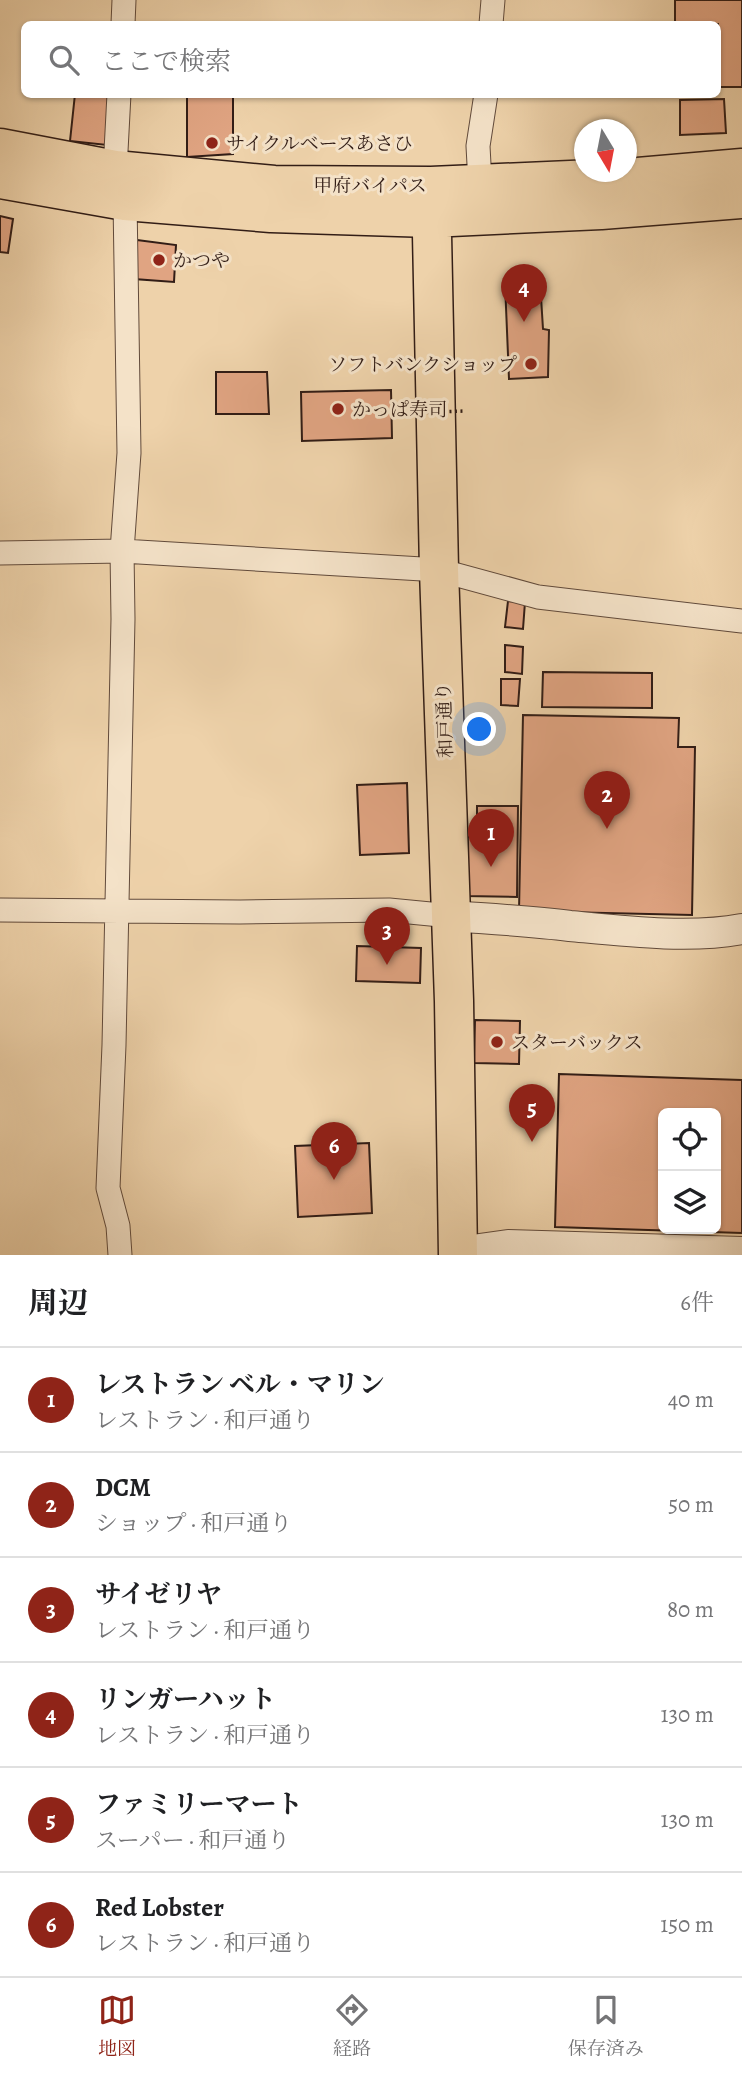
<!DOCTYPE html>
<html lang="ja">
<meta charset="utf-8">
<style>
:root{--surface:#fff;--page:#f6f6f6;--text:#202124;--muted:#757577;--line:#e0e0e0;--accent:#8f2418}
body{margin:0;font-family:Alegreya,"Noto Serif JP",serif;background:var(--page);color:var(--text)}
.controls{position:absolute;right:21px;bottom:21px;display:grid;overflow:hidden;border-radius:10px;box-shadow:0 2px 5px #0004}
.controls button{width:63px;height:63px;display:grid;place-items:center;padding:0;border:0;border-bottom:2px solid var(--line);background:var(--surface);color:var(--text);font:35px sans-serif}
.compass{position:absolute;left:574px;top:119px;width:63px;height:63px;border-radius:50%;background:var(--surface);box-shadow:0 2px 5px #0004;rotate:170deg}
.you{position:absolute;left:480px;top:730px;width:24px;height:24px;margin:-18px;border:5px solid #fff;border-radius:50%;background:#1a73e8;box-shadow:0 0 0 10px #1a73e833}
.badge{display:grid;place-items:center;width:46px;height:46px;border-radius:50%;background:var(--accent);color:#fff;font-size:23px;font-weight:700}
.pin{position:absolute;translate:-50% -58px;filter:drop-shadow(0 2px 4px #0008)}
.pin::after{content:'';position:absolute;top:37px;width:24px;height:21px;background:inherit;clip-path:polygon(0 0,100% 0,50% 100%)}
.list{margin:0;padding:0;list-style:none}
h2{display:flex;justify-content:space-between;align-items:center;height:91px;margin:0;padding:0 28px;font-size:30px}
h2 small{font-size:23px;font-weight:400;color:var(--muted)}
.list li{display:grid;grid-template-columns:46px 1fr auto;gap:21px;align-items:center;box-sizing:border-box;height:105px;padding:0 28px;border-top:2px solid var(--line)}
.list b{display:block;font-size:26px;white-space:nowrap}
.list p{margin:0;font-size:23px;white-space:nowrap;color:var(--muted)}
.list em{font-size:23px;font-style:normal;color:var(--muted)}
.icon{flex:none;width:38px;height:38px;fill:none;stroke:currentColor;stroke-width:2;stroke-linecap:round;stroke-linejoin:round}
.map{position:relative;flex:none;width:742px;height:1255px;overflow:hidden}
.search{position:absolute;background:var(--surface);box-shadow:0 2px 5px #0004;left:21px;right:21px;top:21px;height:77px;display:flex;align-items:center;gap:18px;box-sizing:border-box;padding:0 24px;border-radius:10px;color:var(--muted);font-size:26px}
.sheet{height:721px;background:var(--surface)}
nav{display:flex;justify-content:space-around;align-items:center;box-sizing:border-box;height:98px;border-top:2px solid var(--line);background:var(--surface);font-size:19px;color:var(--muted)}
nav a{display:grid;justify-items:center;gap:4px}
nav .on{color:var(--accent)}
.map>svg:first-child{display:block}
</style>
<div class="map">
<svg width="742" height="1255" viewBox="0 0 742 1255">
<rect width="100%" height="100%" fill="#eed2aa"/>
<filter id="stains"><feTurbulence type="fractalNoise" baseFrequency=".00286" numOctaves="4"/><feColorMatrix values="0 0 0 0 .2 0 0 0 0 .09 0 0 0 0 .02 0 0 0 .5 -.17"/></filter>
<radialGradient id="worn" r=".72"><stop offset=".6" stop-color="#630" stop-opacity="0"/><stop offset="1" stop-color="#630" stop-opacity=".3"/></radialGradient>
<path fill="#e0a482" stroke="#321d16" stroke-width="2" fill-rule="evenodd" d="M675 0H742V87H718V24H675Z
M75 94H111L107 145 70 141Z
M187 94H233V154L187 157Z
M724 99 726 133 680 135V100Z
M0 216 13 219 8 253 0 252Z
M137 240 176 245 174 282 134 279Z
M540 281 543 329 549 330 548 377 509 379 505 283Z
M216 372H267L269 414H216Z
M391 390 392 438 302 441 301 392Z
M508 601 525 602 523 629 505 627Z
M505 645 523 647 522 674 505 672Z
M543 672 652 673V708L542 707Z
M501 679H520L518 706 501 705Z
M523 715 679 718 678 747H695L692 915 519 911Z
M407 783 409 853 360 855 357 785Z
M477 806H518L517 897 465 896 466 837H477Z
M357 946 421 948 420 983 356 981Z
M475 1020 520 1021 519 1064 474 1063Z
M559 1074 742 1080V1233L555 1227ZM663 1113H716V1229H663Z
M369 1143 372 1213 298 1217 295 1146Z"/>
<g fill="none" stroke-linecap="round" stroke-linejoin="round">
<defs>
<path id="minor" d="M123 24 124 0
M491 24 493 0
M115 170 119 94
M480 183 478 146 486 94
M0 553 122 551 439 570 538 597 742 621
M0 910 240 912 389 910 451 916
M120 1255 118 1226 108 1188 114 1045 123 619 122 551 129 453 125 201"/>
<path id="tertiary" d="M451 916C491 919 530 921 570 926 623 931 690 939 742 929
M458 1252 508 1245 742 1252"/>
<path id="trunk" d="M0 148 115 170 274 185 431 186 638 177 742 168
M0 179 125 201 271 213 430 218 601 210 742 199
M431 186 439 570 454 1001 458 1255"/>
</defs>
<use href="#minor" stroke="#614a3b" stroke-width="25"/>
<use href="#tertiary" stroke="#614a3b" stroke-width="32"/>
<use href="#trunk" stroke="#321d16" stroke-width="41"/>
<use href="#minor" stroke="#f4e2c8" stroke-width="23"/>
<use href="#tertiary" stroke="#f4e2c8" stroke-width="30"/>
<use href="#trunk" stroke="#eed2aa" stroke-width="38"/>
<path stroke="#321d16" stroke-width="3.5" stroke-dasharray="2 3.5" stroke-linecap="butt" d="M411 413 464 411"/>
</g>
<g fill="#8f2418" stroke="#f4e2c8" stroke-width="2.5">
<circle cx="212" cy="143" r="7"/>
<circle cx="159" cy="260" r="7"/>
<circle cx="531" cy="364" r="7"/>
<circle cx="338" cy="409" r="7"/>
<circle cx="497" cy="1042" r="7"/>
</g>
<g text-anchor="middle" stroke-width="6" stroke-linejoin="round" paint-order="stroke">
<g font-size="19" fill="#321d16" stroke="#f4e2c8" text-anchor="start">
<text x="226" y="150">サイクルベースあさひ</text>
<text x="173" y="267">かつや</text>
<text x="517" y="371" text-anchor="end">ソフトバンクショップ</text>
<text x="352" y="416">かっぱ寿司</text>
<text x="511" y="1049">スターバックス</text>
</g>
<g font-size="19" fill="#321d16" stroke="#f4e2c8">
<text x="370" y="192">甲府バイパス</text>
<text transform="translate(444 720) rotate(-92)" y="7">和戸通り</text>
</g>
</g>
<rect width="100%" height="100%" filter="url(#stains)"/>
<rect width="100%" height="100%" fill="url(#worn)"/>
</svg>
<div class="controls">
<button><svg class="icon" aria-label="locate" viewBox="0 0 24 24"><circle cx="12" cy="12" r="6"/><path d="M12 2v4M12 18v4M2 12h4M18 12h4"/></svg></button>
<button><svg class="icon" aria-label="layers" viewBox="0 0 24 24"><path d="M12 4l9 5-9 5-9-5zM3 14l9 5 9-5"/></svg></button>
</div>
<svg class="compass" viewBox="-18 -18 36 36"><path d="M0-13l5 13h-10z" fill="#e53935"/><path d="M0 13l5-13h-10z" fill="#757577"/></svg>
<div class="you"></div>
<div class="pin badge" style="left:491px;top:867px">1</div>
<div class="pin badge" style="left:607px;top:829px">2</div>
<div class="pin badge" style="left:387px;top:965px">3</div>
<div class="pin badge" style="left:524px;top:322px">4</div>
<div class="pin badge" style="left:532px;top:1142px">5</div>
<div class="pin badge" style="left:334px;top:1180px">6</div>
<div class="search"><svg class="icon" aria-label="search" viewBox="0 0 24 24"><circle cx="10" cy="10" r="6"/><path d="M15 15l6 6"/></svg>ここで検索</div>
</div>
<section class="sheet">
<h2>周辺<small>6件</small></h2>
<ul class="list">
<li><span class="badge">1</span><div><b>レストラン ベル・マリン</b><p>レストラン · 和戸通り</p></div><em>40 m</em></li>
<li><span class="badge">2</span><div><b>DCM</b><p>ショップ · 和戸通り</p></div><em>50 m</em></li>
<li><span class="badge">3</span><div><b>サイゼリヤ</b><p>レストラン · 和戸通り</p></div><em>80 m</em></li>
<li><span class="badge">4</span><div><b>リンガーハット</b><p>レストラン · 和戸通り</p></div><em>130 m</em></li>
<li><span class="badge">5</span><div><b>ファミリーマート</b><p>スーパー · 和戸通り</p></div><em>130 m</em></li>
<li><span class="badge">6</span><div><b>Red Lobster</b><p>レストラン · 和戸通り</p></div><em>150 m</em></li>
</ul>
</section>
<nav>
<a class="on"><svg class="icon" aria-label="map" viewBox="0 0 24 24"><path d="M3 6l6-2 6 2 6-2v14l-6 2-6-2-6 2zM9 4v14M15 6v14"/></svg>地図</a>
<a><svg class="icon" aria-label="directions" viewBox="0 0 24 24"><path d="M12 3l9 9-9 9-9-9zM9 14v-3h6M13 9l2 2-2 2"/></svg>経路</a>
<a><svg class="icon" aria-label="saved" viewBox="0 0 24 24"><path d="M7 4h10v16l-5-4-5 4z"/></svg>保存済み</a>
</nav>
